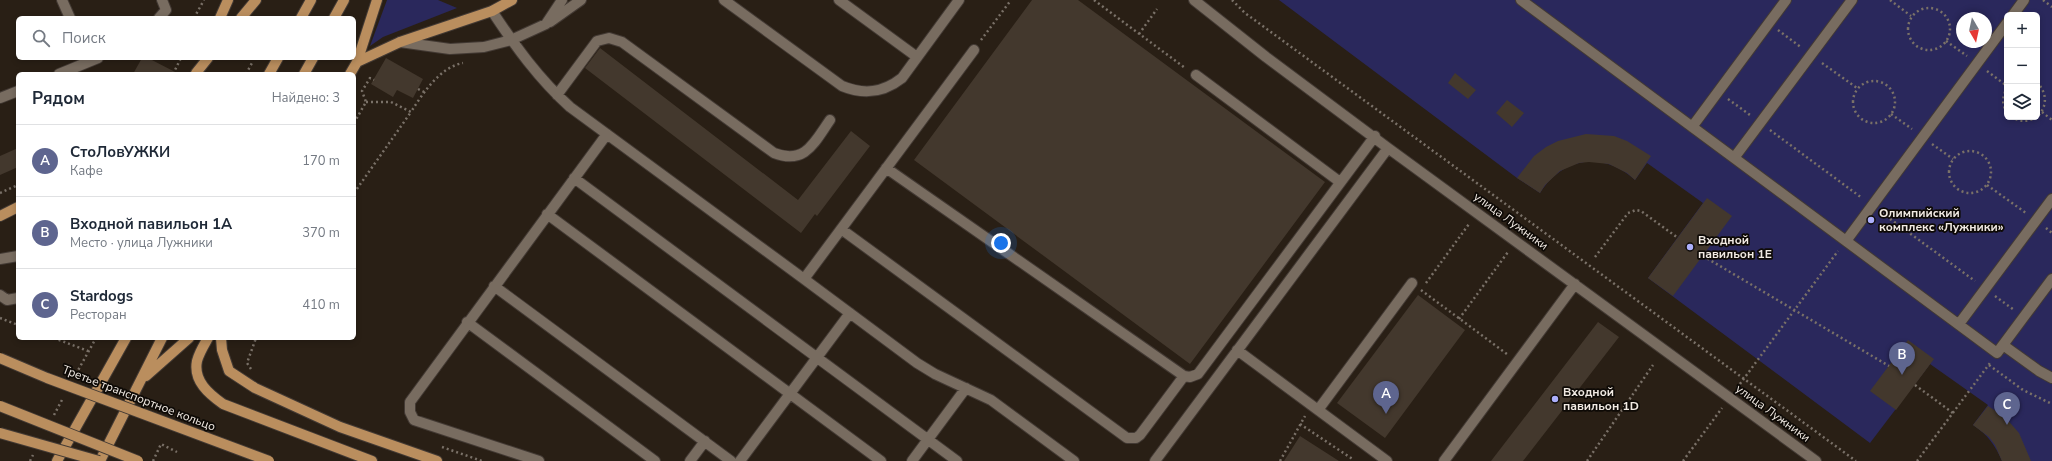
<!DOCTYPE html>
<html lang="ru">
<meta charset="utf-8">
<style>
:root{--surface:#fff;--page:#f2f2f3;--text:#1f2937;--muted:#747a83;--line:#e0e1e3;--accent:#5e658f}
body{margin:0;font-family:"Nunito Sans",sans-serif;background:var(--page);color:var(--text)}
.controls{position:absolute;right:12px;top:12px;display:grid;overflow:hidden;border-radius:6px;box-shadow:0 2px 6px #0003}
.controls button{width:36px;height:36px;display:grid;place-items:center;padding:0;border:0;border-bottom:1px solid var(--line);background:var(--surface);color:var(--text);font:20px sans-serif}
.compass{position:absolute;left:1956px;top:12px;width:36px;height:36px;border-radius:50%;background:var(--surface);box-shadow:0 2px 6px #0003;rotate:171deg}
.you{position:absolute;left:1001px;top:243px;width:14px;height:14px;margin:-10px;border:3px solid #fff;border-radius:50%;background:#1a73e8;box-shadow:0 0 0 6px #1a73e833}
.badge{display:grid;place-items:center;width:26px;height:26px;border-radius:50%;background:var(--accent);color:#fff;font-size:13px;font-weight:700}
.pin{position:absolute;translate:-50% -33px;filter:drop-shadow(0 1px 2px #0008)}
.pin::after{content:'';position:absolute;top:21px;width:14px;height:12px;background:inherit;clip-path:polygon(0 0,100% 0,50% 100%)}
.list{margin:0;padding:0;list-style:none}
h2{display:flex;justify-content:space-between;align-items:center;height:52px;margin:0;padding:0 16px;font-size:17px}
h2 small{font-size:13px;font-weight:400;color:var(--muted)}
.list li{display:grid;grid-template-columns:26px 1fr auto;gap:12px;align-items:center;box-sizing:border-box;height:72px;padding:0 16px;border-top:1px solid var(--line)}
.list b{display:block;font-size:15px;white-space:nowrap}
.list p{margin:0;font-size:13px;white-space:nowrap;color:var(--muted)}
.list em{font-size:13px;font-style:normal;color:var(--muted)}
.icon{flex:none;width:22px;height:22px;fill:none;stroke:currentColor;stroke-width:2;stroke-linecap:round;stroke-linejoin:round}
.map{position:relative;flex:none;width:2052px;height:461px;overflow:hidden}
.search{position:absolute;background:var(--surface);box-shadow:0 2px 6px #0003;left:16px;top:16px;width:340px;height:44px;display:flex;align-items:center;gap:10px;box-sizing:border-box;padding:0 14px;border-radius:6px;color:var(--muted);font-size:15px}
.panel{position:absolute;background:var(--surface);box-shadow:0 2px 6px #0003;left:16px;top:72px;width:340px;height:268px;border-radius:6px}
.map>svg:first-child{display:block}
</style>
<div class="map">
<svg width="2052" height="461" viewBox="0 0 2052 461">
<rect width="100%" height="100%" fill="#291f15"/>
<path fill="#2a285c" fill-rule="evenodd" d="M387 0H438L457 8 383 37 370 46Z
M1279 0H2052V461H2002C1995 445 1988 435 1973 425L1988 405 1930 364 1870 443 1648 278 1703 203 1647 163 1635 180C1603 151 1563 157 1540 193L1517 178ZM2007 15H2037V117H2007ZM1962 18H1986V42H1962Z"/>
<path fill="#43382d" d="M1032 0H1078L1325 182 1190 364 914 160Z
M600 48 798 200 851 131 870 146 817 216 815 214 801 233 585 68Z
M142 58H148L179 74H133Z
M386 58 423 79 413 98 397 90 393 97 371 84Z
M1455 73 1476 90 1468 99 1448 83Z
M1507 100 1524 113 1512 127 1496 113Z
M1586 134 1614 136 1627 141 1651 156 1635 180 1627 173 1609 164 1589 162 1579 163 1560 171 1545 185 1540 193 1517 178 1534 156 1546 147 1558 141Z
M18 148V167L0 175V156Z
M1707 198 1732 216 1673 296 1648 278Z
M1418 295 1465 330 1385 438 1337 403Z
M1598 322 1619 337 1523 461H1491Z
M1908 340 1934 359 1896 410 1870 391Z
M1988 406 2005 417 2019 433 2031 461H2002L1995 445 1989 437 1973 425Z
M1300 436 1339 461H1284Z"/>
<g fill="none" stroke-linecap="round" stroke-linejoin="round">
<defs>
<path id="minor" d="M62 0 70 18
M724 0 842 86C864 95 883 93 902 78L959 0
M839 0 917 57
M1194 0 1266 57 1388 148 1816 461
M1521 0 1997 353 2052 279
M492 11C515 46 539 79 570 107L804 279
M2013 15 2024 0
M159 18 166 10 162 0
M550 22 581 0
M400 42 450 49 484 47 511 40 546 24 562 0
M974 50 804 279 917 363 935 374 991 400 1074 461
M59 74 98 58
M1196 75 1340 182
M557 95 597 41 609 38 622 42 774 153C805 165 814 143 830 120
M0 98 18 91
M1692 127 1786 0
M1734 158 1852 0
M886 168 1184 376 1190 377 1198 374 1375 136
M574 178 957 461
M547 214 881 461
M841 229 1127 438H1136L1140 435 1184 376
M1846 241 2007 23
M0 259 18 256
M494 286 731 461
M0 295 7 300 18 298
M467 322 655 461
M1959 324 2052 199
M2003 345 2039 371 2052 378
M1237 350 1387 461
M1318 410 1412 283
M539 461 414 420 410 412V402L607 134
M690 461 705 441
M740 461 850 313
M912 461 966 388
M1155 461 1388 148
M1444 461 1575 284"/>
<path id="major" d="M220 18 228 0
M241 18 256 0
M301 18 311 0
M334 18 344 0
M357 62 400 42 492 11 512 0
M196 73 208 58
M269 74 278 58
M304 74 313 58
M350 74 357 62 377 0
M0 216 18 207
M208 338C204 345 199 353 197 361 193 381 209 394 223 404L372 461
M221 338 222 350 229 371 255 388 340 427 437 461
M146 376 189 338
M57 461 126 338
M100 461 162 338"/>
</defs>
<use href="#minor" stroke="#433a34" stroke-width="12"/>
<use href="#major" stroke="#433a34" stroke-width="12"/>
<path stroke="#7a7168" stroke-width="2.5" stroke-dasharray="2 3" stroke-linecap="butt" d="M1094 0 1185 68
M1232 0 1245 13 1856 461
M1890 0 1911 16
M2043 0 2052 7
M1908 29a21 21 0 1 1 42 0a21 21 0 1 1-42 0Z
M194 18 204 0
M1778 30 1802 48
M1139 34 1157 9
M981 40 1011 0
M1946 41 1967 56
M136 58 140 60
M1822 63 1857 88
M1987 71 2007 86
M173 74 181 58
M246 74 252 63
M1853 102a21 21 0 1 1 42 0a21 21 0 1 1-42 0Z
M2037 82C2047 93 2048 106 2037 117
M2007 87C2003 96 2001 104 2007 112
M418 89 424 92
M1728 99 1750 115
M366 102H391L411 112C423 93 440 67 463 63
M2042 112 2052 120
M1891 114 1912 129
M2011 117C2020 122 2028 122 2037 117
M354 123 366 102 362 91 370 78 374 80
M1770 130 1862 198
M1932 144 1953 159
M1949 172a21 21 0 1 1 42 0a21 21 0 1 1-42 0Z
M1987 185 2026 213
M0 193 18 185
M354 193 411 112
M1882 213 1975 281
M2046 228 2052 233
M1703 256 1889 366
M1595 257 1628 213 1636 210 1641 211 1678 238
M1426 283 1469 224
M1421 290 1507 354
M1995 296 2014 310
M0 318 18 325
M1459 319 1508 252
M54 338 88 351
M1989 365 2023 390 2052 404
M251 369 247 363 256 338
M76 374 96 338
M1915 385 1953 413
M1737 388 1838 251
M54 415 63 398
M1300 424 1354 460
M442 447 482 461
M30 461 33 455
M153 461 161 444 177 452
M1280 461 1305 416
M1587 461 1653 365
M1683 461 1722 408
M1917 461 1990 363"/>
<use href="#minor" stroke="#786c60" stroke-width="10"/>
<use href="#major" stroke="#ba8e5e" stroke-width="10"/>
<defs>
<path id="major-bridge" d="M0 358 47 378 269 461
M0 406 138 461
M0 433 99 461"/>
</defs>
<use href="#major-bridge" stroke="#433a34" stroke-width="12" stroke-linecap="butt"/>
<use href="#major-bridge" stroke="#ba8e5e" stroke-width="10"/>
</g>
<g fill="#acaffb" stroke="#0e0a06" stroke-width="1.5">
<circle cx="1871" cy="220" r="4"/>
<circle cx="1690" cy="247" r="4"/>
<circle cx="1555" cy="399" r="4"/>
</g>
<g text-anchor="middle" stroke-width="3.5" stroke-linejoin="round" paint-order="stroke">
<g font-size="12" font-weight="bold" fill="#f1eae3" stroke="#0e0a06" text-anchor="start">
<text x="1879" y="217">Олимпийский<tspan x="1879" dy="14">комплекс «Лужники»</tspan></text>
<text x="1698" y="244">Входной<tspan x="1698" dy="14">павильон 1E</tspan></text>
<text x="1563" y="396">Входной<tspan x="1563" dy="14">павильон 1D</tspan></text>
</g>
<g font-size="12" fill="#f1eae3" stroke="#0e0a06">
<text transform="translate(1511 221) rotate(36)" y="4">улица Лужники</text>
<text transform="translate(139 398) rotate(21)" y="4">Третье транспортное кольцо</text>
<text transform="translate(1773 413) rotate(36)" y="4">улица Лужники</text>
</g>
</g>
</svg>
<div class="controls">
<button>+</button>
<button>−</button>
<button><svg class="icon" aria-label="layers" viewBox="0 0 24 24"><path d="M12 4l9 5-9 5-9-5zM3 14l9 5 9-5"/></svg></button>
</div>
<svg class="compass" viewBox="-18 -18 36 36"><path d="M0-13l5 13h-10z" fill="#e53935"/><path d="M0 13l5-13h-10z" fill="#747a83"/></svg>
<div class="you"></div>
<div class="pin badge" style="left:1386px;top:414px">A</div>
<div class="pin badge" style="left:1902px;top:375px">B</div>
<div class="pin badge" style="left:2007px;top:425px">C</div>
<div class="search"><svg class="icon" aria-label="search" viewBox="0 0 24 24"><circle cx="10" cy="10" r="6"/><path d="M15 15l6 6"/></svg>Поиск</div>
<section class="panel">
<h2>Рядом<small>Найдено: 3</small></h2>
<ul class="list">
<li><span class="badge">A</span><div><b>СтоЛовУЖКИ</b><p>Кафе</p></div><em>170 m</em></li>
<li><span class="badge">B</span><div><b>Входной павильон 1A</b><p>Место · улица Лужники</p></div><em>370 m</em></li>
<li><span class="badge">C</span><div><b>Stardogs</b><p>Ресторан</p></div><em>410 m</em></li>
</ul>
</section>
</div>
